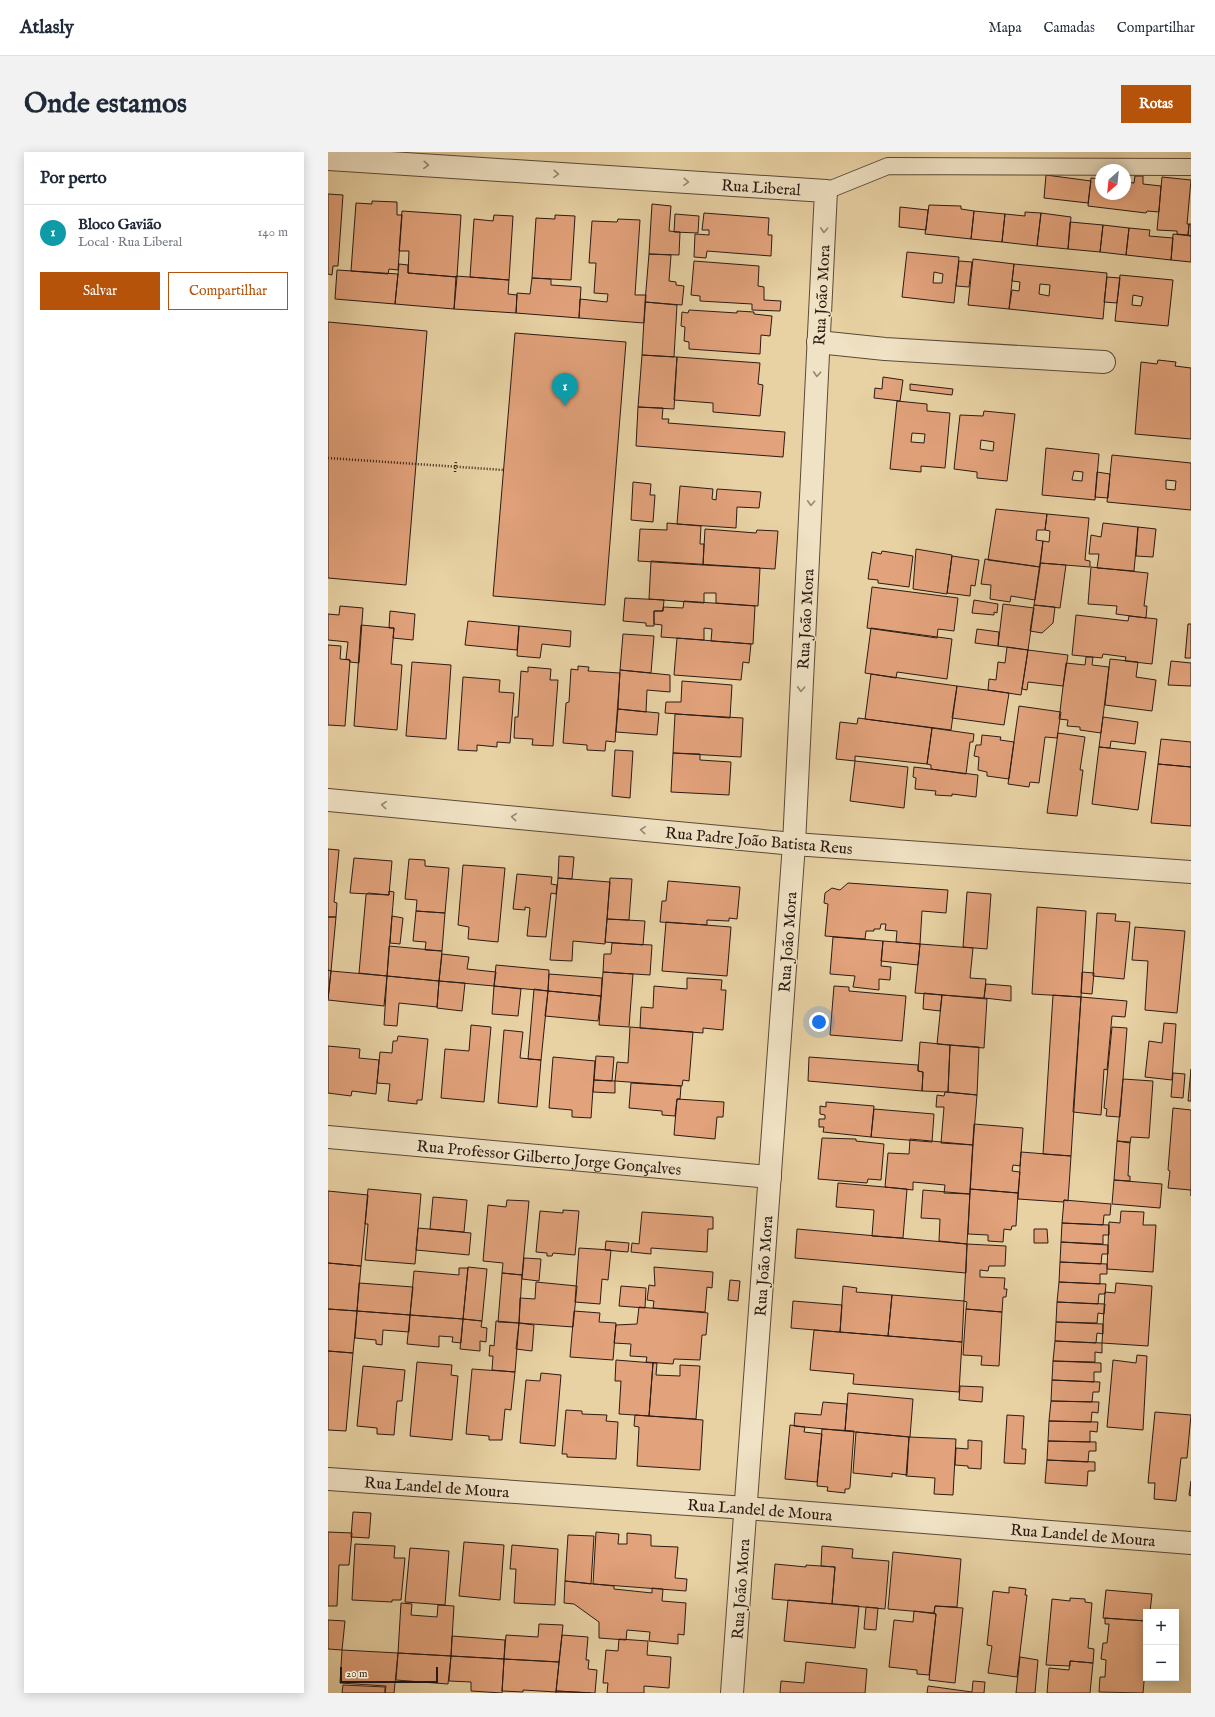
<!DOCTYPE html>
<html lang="pt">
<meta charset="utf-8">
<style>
:root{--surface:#fff;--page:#f2f2f3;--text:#1f2937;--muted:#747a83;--line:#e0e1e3;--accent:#b45309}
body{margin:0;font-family:"IM FELL English",serif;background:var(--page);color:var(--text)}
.controls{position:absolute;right:12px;bottom:12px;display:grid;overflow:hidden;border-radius:0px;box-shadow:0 2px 10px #0003}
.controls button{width:36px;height:36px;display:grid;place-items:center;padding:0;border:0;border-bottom:1px solid var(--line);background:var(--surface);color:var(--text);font:20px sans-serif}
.compass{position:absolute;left:767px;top:12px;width:36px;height:36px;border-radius:50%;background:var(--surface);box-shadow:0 2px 10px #0003;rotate:207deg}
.scale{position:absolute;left:12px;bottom:10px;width:98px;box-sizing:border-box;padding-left:4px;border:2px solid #2b1b14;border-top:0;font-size:11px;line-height:14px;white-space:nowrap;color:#2b1b14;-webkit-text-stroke:3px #f0e2c4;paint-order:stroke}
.you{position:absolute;left:491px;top:870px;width:14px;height:14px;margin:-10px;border:3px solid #fff;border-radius:50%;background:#1a73e8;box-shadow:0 0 0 6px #1a73e833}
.badge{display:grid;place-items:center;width:26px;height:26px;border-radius:50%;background:var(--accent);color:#fff;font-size:13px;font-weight:700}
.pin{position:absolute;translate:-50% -33px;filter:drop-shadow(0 1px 2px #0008)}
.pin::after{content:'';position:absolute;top:21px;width:14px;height:12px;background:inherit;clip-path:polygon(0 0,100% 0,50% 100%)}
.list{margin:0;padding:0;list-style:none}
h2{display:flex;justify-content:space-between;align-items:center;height:52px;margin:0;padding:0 16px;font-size:17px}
h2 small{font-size:13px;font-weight:400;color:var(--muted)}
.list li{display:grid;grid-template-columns:26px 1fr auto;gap:12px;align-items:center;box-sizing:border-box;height:56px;padding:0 16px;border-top:1px solid var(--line)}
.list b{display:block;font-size:15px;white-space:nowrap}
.list p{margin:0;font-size:13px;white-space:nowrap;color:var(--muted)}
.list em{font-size:13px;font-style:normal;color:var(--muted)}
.actions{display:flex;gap:8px;padding:12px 16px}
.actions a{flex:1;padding:9px 0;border:1px solid var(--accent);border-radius:0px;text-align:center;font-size:14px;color:var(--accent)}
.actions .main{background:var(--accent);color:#fff}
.map{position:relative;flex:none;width:863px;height:1541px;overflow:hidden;border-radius:0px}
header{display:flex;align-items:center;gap:24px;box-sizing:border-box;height:56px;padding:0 20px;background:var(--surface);border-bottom:1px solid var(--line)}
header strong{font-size:19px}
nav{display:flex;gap:22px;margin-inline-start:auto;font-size:14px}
.intro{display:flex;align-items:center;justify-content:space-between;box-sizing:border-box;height:96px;padding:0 24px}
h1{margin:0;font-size:28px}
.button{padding:10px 18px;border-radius:0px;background:var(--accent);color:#fff;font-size:14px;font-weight:700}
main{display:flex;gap:24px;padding:0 24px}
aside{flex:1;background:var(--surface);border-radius:0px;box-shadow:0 2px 10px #0003}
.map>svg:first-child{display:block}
</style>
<header>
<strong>Atlasly</strong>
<nav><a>Mapa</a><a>Camadas</a><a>Compartilhar</a></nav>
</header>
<div class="intro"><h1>Onde estamos</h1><a class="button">Rotas</a></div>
<main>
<aside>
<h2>Por perto<small></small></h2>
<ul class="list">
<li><span class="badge" style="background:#0f9aa8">1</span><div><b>Bloco Gavião</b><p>Local · Rua Liberal</p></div><em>140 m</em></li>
</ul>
<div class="actions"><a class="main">Salvar</a><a>Compartilhar</a></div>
</aside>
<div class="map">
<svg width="863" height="1541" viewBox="0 0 863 1541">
<rect width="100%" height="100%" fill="#e8d2a4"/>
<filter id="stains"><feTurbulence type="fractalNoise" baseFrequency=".005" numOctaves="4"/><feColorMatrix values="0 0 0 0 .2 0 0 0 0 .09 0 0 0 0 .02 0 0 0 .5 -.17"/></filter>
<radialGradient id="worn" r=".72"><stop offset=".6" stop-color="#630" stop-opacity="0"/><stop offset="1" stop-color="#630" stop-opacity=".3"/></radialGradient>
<path fill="#e2a27b" stroke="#2b1b14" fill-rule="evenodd" d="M718 23 763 29 760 51 716 46Z
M807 24H815V32L833 34 831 60 819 59 818 61 760 54 763 26 773 27V42H797V30L806 31Z
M834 25 863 28 859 72H861L860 83 849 82V79L829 78Z
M0 42 15 43 10 114H5L4 123 0 122Z
M44 49 69 50V63H74L70 118 61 117 60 122 23 119 28 51 44 52Z
M324 52 343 54 341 79 352 80 351 103 321 102Z
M601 53 633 54V57L646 59 643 87 597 82Z
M572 55 600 58 598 78 571 75Z
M74 59 133 63 129 125 80 121 81 99H71Z
M646 59 677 62 674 90 643 87Z
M697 60 713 61 709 94 674 90 677 62 697 64Z
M376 61 441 66 440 83H444L443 104 379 99 378 106 366 105 367 82 381 83V78H374Z
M713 61 743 65 740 97 709 94Z
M347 62 371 64 370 81 346 80Z
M166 63 185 64 181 128 142 125 146 67 165 69Z
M227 63 247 64 243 128 204 126 208 66 227 67Z
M290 67 312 68 307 143H318L316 171 251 166 252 147 279 150 280 142 266 141 268 111H261L264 69 289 70Z
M742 70 775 73 772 100 740 97Z
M861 72H863V84L860 83Z
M775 73 801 76 798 103 772 100Z
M801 76 822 78 821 84 845 86 843 108 798 103Z
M845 82 863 84V110L843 108Z
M579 100 631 105 626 151 574 145ZM606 120 615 122 614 131H605Z
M321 102 343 103 341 129 348 130V133L356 134 354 153 317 150Z
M645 107 686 112 681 157 640 153Z
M366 109 431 114 430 134 436 135V148L453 149 452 159 424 158V152L372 149V144L363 143Z
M631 109 644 110 641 135 628 134Z
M71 112 80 113V121L129 125 126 157 67 152Z
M686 112 779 121 775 167 681 157 684 138 691 139 692 130 684 129ZM712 132 722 133 721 144 711 142Z
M9 118 70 122 67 152 7 147Z
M792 123 845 128 840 174 787 169ZM805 143 815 145 813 154 804 153Z
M128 124 181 128 180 142 189 143 188 161 126 157Z
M779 125 792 126 789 151 776 150Z
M204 126 223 127V133L253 135 251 166 188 161 189 141 202 142Z
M317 150 349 153 346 205 314 203Z
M361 158 409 161V159L426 160V162L444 164 442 184 433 183 432 202 361 197V190L356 189 357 175 353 174 354 160 360 161Z
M0 170 99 179 78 433 0 426Z
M187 181 298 190 277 453 165 444Z
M314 203 349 205 346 257 310 255Z
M349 205 432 211 430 232 435 233 432 264 385 260V251L346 248Z
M830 208 848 210 847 214 863 216V287L807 282 813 210 829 212Z
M555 225 575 228 572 249 546 246 547 236 554 237Z
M582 232 625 237 624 243 582 238Z
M569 249 599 252V259L622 261 617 316 593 314V320L562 317ZM584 281 597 282 596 291 583 290Z
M310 255 335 256 334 267H341L340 271 457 280 455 305 308 294Z
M656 259 687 262 679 329 649 326V320L626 317 632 263 655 264ZM653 288 666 290 665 299 652 297Z
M718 296 771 302 767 348 714 343ZM746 319 755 320 754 329 744 328Z
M784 303 863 311V358L779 350ZM838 328 848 329 847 338 838 337Z
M769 320 782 322 780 346 767 345Z
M305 330 323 332 322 343H327L325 370 303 368Z
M352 334 385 337 384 347 388 348 389 337 433 340 431 356 409 355 408 376 349 372Z
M668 357 719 362 717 378H709L708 388 715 389 712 415 660 408Z
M719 362 761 366 757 408 762 409V415L712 411 715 389 721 390 722 379 717 378Z
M339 371 373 374 372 392H376L375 413 310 409 312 377 339 378Z
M775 371 810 375 806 419 769 416 771 402H761L763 383 773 385Z
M810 375 828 377 825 405 808 404Z
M377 377 428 381 429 378 450 379 447 417 375 413Z
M588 397 624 403 619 442 585 437Z
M554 399 585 404 581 435 550 431V428L540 427 544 400 553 402Z
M624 404 651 408 647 434 643 433 642 444 619 441Z
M657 407 712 415 707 448 683 444 682 450 662 447 663 433 653 432Z
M323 409 432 416 430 454 388 451V441H376V451L321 447Z
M712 411 738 413 732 456 706 453Z
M763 415 820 421 816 454H819L818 466 788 462 789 454 760 452Z
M544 435 630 446 626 479 610 477 609 486 539 476Z
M297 446 336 448 335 459H326V474H318V471L295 469Z
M646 448 670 452 669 461 666 460V463L644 461Z
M356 449 427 454 425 492 383 489 384 477 376 476V488L333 485 334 473 326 472V459H335V455L355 456Z
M675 452 706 456 700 498 670 494Z
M706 453 727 455 725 471 714 481 702 479Z
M12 454 35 456 31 511 22 510V508L18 507 20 490 0 488V462L11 463Z
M62 459 87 462 85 488 65 486 66 476H61Z
M748 463 800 469 801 464 829 467 824 512 797 509 798 505 775 502 774 506 744 503Z
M140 469 191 474 189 498 137 493Z
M860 472H863V506H857Z
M33 473 66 476 63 512 74 513 69 578 26 574Z
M191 474 243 479 242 495 214 492 212 506 189 504Z
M543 476 624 487 619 527 569 520 568 526 537 521Z
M649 477 671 480 670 494 647 491Z
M295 482 326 484 323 521 292 518Z
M349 486 423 492 421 511 415 510 413 528 346 523Z
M0 493 13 494 12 507 22 508 17 574 0 573Z
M679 495 700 498 693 543 660 538 661 527 668 528 670 510 677 511Z
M700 498 740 503 735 534 700 530 699 538 694 537Z
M758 505H765L764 513 781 515 773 581 752 578V575L739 574 740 568 731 567 738 511 757 513Z
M782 507 810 510 808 525 828 528 824 559 777 553Z
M843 509 863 511V534L840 533Z
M84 510 123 513 118 587 78 584Z
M250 514 261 515 260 519 292 521 287 590 278 589 277 599 259 598V593L235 591 238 551 241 550 243 517 250 518Z
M200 515 223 517 222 528H230L225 594 204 593 205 587 186 586 187 565H190L193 519 200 520Z
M292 518 342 523V540L319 538 318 560 290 557Z
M543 522 629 534 623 578 537 567Z
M135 525 172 528 171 540 186 541 182 591 169 590V595L149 593V599L130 598Z
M354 529 404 533 402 566 337 561 338 550H353Z
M629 534 681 541 676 573 624 566Z
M691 554 733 560 729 586 717 585 711 631 702 630 701 635 680 632Z
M290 557 331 561 329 583 288 580Z
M347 562 415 566 413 605 345 601Z
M775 565 810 570 807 592 783 589 782 596 771 595Z
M530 566 604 576 599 612 527 604V609L508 607 512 570 529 572Z
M604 576 646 582 645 590H642L638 622 603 617V613L599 612Z
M730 581 757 585 752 618H755L749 664 719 661Z
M654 583 673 585 672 588 686 590 681 627 659 624V620L650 618 651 605 646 604 648 593H653Z
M833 587 863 590V615L830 612Z
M771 595 818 600 810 658 764 652Z
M287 598 305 599 302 646 284 644Z
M345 601 372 602V608L403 610 401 643 343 640Z
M527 609 580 615 576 656 522 649Z
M830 612 863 615V674L823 671Z
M586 615 650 623 648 645 624 642V644L607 643 608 639 587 637 588 626 585 625Z
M0 697 11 698 6 750 9 751 8 765H0Z
M231 704 246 705 244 727 230 726Z
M26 706 64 709 61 743 22 741Z
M81 707 97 708V714L121 716 117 761 88 759 89 748 77 747Z
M135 713 177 716 170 790 140 787 141 775 130 773Z
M189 722 224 725 223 732 229 733 228 742 223 741 218 785 199 784 202 756 197 755V758L185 757Z
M230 726 282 730 277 792 245 789 244 809 222 808Z
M282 726 304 727 301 768 279 767Z
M340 729 412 735 409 767 401 766V769L379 768V773L332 770 334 749H338Z
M520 731 620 738 618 761 594 759 592 792 568 790 569 779 557 778 558 772H553L552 777H546V779H538L537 787 497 784 500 752 496 751 497 741 504 736 512 738Z
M61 739 66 740 59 824 31 821 38 743 40 741 61 743Z
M639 740 663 742 659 797 635 795Z
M709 755 758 759 753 845 704 842Z
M88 759 117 761 114 799 97 798 98 790 85 789Z
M769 761 788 762 787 769 802 770 796 827 765 824Z
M64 764 75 766 72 792 62 791Z
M0 765H8L3 819 0 818Z
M279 767 317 769 315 793 277 790Z
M338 770 403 775 399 824 334 819Z
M807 775 857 779 849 861 817 858 820 809 804 808Z
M505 785 555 789 553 814 563 815 562 828 551 827V838L525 835 527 824 502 822Z
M555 789 592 792 590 813 553 809Z
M284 791 324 793 322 823 275 820 276 802H283Z
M592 792 645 796 642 826 658 827 656 846 587 841Z
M61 794 114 799 111 829 59 824Z
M114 802 141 805 139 817 168 820 166 834 111 829Z
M168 813 221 818 220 839 166 834Z
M0 818 3 819 0 847Z
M3 819 59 824 56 854 0 848Z
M275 820 305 822 301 875 271 873Z
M754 820 766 821 764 842 753 841Z
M221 822 274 826 273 844 220 839Z
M59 824 111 829 109 855 71 851 69 874 56 873Z
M359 826 394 828 393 838H398L395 878 375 876V881L312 876 313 855 325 856 326 834 359 837Z
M111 829 137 831 134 859 109 856Z
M658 832 683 834V849L656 846Z
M166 834 193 837 190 864 164 862Z
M506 834 521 835V839L578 844 574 889 502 883Z
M206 837 220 839 213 908 200 907Z
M220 839 273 844 270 869 217 864Z
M596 841 614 843 612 859 595 857Z
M614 843 659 847 656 896 609 892Z
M725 843 753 845 743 1004 715 1002Z
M753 845 799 849 797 865 784 864 779 918 776 917 773 963 745 960Z
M836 871 848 872 844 928 817 925 821 889 834 891Z
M143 873 163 875 156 950 113 946 117 897 141 899Z
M302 875 365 880 361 929 355 928 354 934 287 929 289 910 300 911Z
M784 875 799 876 792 965 778 964 779 957 776 956Z
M176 878 195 880 192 906 213 908 209 955 170 951Z
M70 884 100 887 94 948H89V952L60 949 62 932 49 931 52 900 64 901 65 889H69Z
M592 890 622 893 620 940 594 939 595 920 590 919Z
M622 893 651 895 649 943 620 940Z
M0 894 32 897 31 906 51 908 48 942 24 939 23 944 0 941Z
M268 904 286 905 284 929 266 928Z
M225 905 267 909 263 966 244 965V958L221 956Z
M481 905 590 913V919L595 920 594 939 480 929Z
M863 917V949H860Z
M845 921 857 922 855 946 843 945Z
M795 927 825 929 821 986 803 985 802 991 789 989Z
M266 928 287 929V941L265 940Z
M303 931 353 934 352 947H349L347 964 334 963V959L301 956Z
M617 940 649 943 645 993 613 991 616 955H608L609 943 616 944Z
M349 947 396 950 395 965H389L387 987 346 983Z
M498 950 546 954 543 985 495 980 496 975H491V967H497V963L492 962V954L498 955Z
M845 956 863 958V1044V1038L840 1036 842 1019 840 1018Z
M546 957 606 962 604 990 543 985Z
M646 972 695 976 692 1014 685 1013 684 1019 692 1020 690 1041 642 1037Z
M494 986 528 987V989L556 992 553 1028 540 1027 539 1031 490 1027Z
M582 987 645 993 642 1042 616 1041 617 1033 585 1030V1038L557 1035 560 1001 581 1002Z
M789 989 802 990 800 1024H802V1029L786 1028Z
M693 1000 743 1004 740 1049 736 1048 735 1050 690 1047Z
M786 1028 834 1032 832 1056 784 1052Z
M510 1031 579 1037 575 1086 544 1084 546 1058 508 1055Z
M40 1037 93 1042 87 1112 37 1108 40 1072H37Z
M642 1037 690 1041 688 1074H684L683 1078 676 1077 675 1090 660 1089V1083L640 1082Z
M595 1038 642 1042 639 1092 611 1089 612 1067 593 1066Z
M0 1039 40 1043 33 1114 0 1111Z
M105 1045 139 1048 136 1080 102 1077Z
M179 1048 201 1049 194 1123 174 1121 175 1111 155 1109 160 1053 178 1055Z
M736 1048 783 1052 782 1063H776L775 1073 734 1071Z
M235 1058 251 1059 247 1103 225 1101 224 1104H219V1101L208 1100 212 1059 235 1061Z
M793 1059 816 1060 815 1073H828L825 1120 779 1117 781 1070 792 1071Z
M314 1060 385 1065V1077H380L379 1100 323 1096V1102L303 1100 304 1091 311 1092Z
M734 1071 781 1073V1083H775V1092L733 1090Z
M90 1076 143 1081 141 1103 88 1098Z
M469 1077 639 1092 638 1121 467 1106Z
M706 1077H719L720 1091H706Z
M278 1089 301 1091 300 1100 277 1098Z
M733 1090 780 1093V1102H774L773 1112 732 1110Z
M639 1092 678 1094 677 1114H661L660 1119 652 1118V1125L677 1126 676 1137H679L678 1145H675L674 1160 638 1157 639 1150 636 1149Z
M251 1096 283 1098 280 1128 274 1127 272 1152 247 1150Z
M196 1106 213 1107 211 1129 194 1127Z
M732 1110 779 1112V1122H772V1132L731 1130Z
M0 1111 33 1114 29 1159 0 1157Z
M140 1115 159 1117 154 1169 135 1167Z
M326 1115 385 1120 384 1136 379 1135 377 1160 325 1156 326 1149 319 1148 321 1133 327 1134Z
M131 1116H140L135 1167 82 1163 86 1119 131 1123Z
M174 1121 194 1123 191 1171 170 1170Z
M402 1128 412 1129 410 1149 400 1148Z
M208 1130 249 1134 245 1175 191 1171 192 1146 207 1147Z
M731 1130 778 1132 777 1142H771L770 1152 729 1150Z
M31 1131 85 1135 82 1163 29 1159Z
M788 1131 824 1134 820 1194 774 1191 777 1140 787 1141Z
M293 1134 318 1136 317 1156 291 1154Z
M515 1134 529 1136 528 1140 564 1143 560 1184 512 1180Z
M564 1143 636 1149 634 1190 560 1184Z
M465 1149 514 1153 512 1180 463 1176Z
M729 1150 777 1152 776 1162 770 1161 769 1171 728 1170Z
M311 1155 380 1161 378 1183H374L372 1208 346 1207 345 1212 318 1210 319 1205 302 1204 303 1192 286 1191 288 1173 309 1172Z
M0 1157 29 1159 25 1201 0 1199Z
M638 1157 674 1160 671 1214 653 1213 654 1204 635 1203Z
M29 1159 82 1163 81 1180 55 1178 54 1193 48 1192V1188L27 1186Z
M246 1159 272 1161 271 1170 288 1171 285 1208 242 1205Z
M82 1163 135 1167 133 1191 124 1190 125 1185 111 1184V1195L79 1192Z
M135 1167 154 1169 153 1175 159 1176 158 1190 152 1189V1199L132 1197Z
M168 1169 191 1171 187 1220 164 1218 165 1204H161L162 1193 166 1194Z
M728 1170 775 1172V1182L769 1181 768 1191 727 1189Z
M191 1171 206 1173 204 1199 188 1197Z
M486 1178 634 1190 631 1240 525 1232 526 1222 482 1218Z
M727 1189 774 1191V1201L767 1200V1210L725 1209Z
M0 1199 25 1201 18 1279 0 1278Z
M809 1203 819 1204 815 1278 779 1275 785 1208 808 1211Z
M288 1208 325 1211 321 1264 291 1262 293 1229H287Z
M725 1209 773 1211V1220H766V1230L724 1228Z
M89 1210 124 1213 123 1223 130 1224 124 1288 82 1284Z
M325 1211H329L328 1223 352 1224V1213L372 1214 368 1267 321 1264Z
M35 1214 77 1218 74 1249H69L66 1283 49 1282V1276L29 1274Z
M144 1217 187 1220 183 1258 177 1257 174 1288H161V1284L138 1282Z
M213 1221 233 1223 227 1294 192 1291 198 1228 212 1229Z
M724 1228 772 1230 771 1240H765L764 1250 723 1249Z
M632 1234 655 1235 654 1250 631 1248Z
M520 1241 585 1247 582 1285 517 1279Z
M723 1249 771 1250 770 1261 764 1260 763 1270 721 1269Z
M495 1250 519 1252 517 1279 466 1274 467 1261 493 1263Z
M238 1258 254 1259V1262L279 1263 278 1269 290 1270 288 1307 239 1305V1302H234Z
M827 1260 863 1263 859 1306H853L848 1349 826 1347 827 1331H820Z
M307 1263 375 1268 372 1318 309 1314 311 1275 306 1274Z
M679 1263 696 1264 694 1297H698L697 1312 676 1311Z
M721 1269 770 1270 769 1280 762 1279V1290L720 1289Z
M462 1273 477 1275 476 1280 494 1282 489 1330 457 1327Z
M494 1277 526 1279 522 1335 521 1337H517V1341L499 1339 500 1335 489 1334Z
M528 1280 581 1285 579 1323 564 1321V1325L525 1321Z
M581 1285 628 1287 625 1343 606 1342 607 1326 578 1324Z
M640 1288 654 1289 653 1317 640 1316V1314L627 1313 628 1296 640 1297Z
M720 1289 768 1290V1299H761L760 1310 719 1308Z
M719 1308 767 1310V1319H760L759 1334 717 1331Z
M863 1329V1344L861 1343Z
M25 1360 43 1361 41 1386 23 1385Z
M0 1380 24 1381 21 1413H11L9 1454H0Z
M268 1380 291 1382 290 1392H299V1381L323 1383V1394L350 1395 347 1426 359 1427 358 1439 265 1432Z
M240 1383 266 1384 263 1432 237 1429Z
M136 1390 176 1393 172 1448 131 1444Z
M27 1392 67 1394 66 1406H77L73 1448H64V1450L24 1448Z
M184 1393 230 1397 227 1453 186 1451 188 1417H182Z
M494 1394 525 1397 524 1406 561 1409 557 1457 504 1452 507 1415 493 1414Z
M82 1396 121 1399 117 1453 77 1450Z
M565 1400 633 1407 629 1455 607 1454 606 1461 560 1457Z
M447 1412 478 1415V1413L507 1415 504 1452 444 1447Z
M237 1429 286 1434V1437L324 1441V1436L335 1437 334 1449 358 1451 356 1483 350 1482V1492L321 1489 322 1480 299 1478 298 1488 271 1486V1470L246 1452 236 1451Z
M681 1435 698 1437 697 1443H699L689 1525 660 1521 664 1494 659 1493 665 1439 681 1441Z
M778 1438 824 1442 822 1460H818V1469L775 1466Z
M742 1446 757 1447V1450L764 1451 760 1496 766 1497 765 1511 742 1509V1514L718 1513 724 1447 742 1449Z
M460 1448 531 1454 527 1496 456 1489Z
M73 1451 84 1452 83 1463 109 1465 110 1453 126 1454 123 1504 70 1501Z
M607 1454 635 1456 627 1531 601 1528 608 1462 606 1461Z
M538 1455 550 1456 548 1478 536 1477Z
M586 1459 608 1462 601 1523 589 1522V1518L561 1515 566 1468 585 1470Z
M777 1466 818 1469V1507L815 1541 771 1540 772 1525H777L778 1508 773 1507 775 1491H779L781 1472H777Z
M0 1468 17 1469 14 1498 0 1497Z
M211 1472 235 1473 231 1510 176 1507 178 1483 210 1485Z
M234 1483 260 1485 258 1508H261L260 1517 269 1518 267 1541 228 1539Z
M124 1484 177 1488 176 1507 123 1504Z
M291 1487 320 1489 319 1503 343 1505 341 1536 316 1534V1541H279L280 1531H275L278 1498 290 1499Z
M14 1498 70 1501 66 1541H57L58 1534 12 1531Z
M70 1501 123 1504 120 1532 68 1528Z
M123 1504 176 1507 174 1541 143 1539V1530L121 1529Z
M692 1505 710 1508 707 1541H688Z
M176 1507 231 1510 228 1540 195 1538V1540L174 1539Z
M742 1509 765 1511 762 1541H719L721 1516 741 1518Z
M478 1510 539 1517 537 1541H452L453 1529 476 1531Z
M645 1529 657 1530 656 1541H599L600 1534 644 1540Z
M15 1533 57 1535V1541H14Z
M228 1539 262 1541H228Z"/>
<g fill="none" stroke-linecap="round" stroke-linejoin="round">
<defs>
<path id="service" d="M498 39 560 14 863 15"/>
<g id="minor">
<path d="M490 190 557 197 776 210"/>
<path d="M466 692 863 720"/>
<path id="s1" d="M0 985 442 1025"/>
<path id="s2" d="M0 1327 418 1356 863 1391"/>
</g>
<g id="tertiary">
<path id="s3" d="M0 7 498 39 466 692 404 1541"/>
<path d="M0 648 466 692"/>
</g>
</defs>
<use href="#service" stroke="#5a4938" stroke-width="18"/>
<use href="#minor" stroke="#5a4938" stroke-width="24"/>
<use href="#tertiary" stroke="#5a4938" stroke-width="24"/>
<path stroke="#2b1b14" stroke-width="2.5" stroke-dasharray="1 2" stroke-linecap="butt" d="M0 306 176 318
M127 320 128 309"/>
<use href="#service" stroke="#f0e2c4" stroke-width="16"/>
<use href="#minor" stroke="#f0e2c4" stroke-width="22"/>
<use href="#tertiary" stroke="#f0e2c4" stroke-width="22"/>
</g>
<defs><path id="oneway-chevron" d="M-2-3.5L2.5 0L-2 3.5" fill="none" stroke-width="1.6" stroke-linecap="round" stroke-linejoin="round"/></defs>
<g stroke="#978875">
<use href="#oneway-chevron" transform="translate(98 13) rotate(4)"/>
<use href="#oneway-chevron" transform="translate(228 22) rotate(4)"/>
<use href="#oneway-chevron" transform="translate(358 30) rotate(4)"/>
<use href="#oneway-chevron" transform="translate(496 78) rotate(93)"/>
<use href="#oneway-chevron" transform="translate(489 222) rotate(93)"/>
<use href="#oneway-chevron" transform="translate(483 351) rotate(93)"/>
<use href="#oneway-chevron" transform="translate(473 537) rotate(93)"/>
<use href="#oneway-chevron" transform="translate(56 653) rotate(-175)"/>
<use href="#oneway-chevron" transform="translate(186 665) rotate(-175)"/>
<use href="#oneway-chevron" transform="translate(315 678) rotate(-175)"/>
</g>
<g text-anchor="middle" stroke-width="3" stroke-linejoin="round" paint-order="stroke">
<g font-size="16" fill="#2b1b14" stroke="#f0e2c4">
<text dy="6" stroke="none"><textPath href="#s3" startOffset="434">Rua Liberal</textPath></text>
<text transform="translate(493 143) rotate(-87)" y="6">Rua João Mora</text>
<text transform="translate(477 467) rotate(-87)" y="6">Rua João Mora</text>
<text transform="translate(431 688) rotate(5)" y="6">Rua Padre João Batista Reus</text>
<text transform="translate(459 790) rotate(-86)" y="6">Rua João Mora</text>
<text dy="6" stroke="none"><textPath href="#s1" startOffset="222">Rua Professor Gilberto Jorge Gonçalves</textPath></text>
<text transform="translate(435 1114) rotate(-86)" y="6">Rua João Mora</text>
<text dy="6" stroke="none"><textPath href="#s2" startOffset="109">Rua Landel de Moura</textPath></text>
<text dy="6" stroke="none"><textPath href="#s2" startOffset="433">Rua Landel de Moura</textPath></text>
<text dy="6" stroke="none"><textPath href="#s2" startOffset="757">Rua Landel de Moura</textPath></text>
<text transform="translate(412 1437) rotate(-86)" y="6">Rua João Mora</text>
</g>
</g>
<rect width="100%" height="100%" filter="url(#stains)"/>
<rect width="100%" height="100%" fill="url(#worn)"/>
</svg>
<div class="controls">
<button>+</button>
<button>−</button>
</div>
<svg class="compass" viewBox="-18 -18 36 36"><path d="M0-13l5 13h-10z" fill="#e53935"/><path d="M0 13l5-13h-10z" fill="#747a83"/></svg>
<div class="scale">20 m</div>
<div class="you"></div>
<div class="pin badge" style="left:237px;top:254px;background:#0f9aa8">1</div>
</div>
</main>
